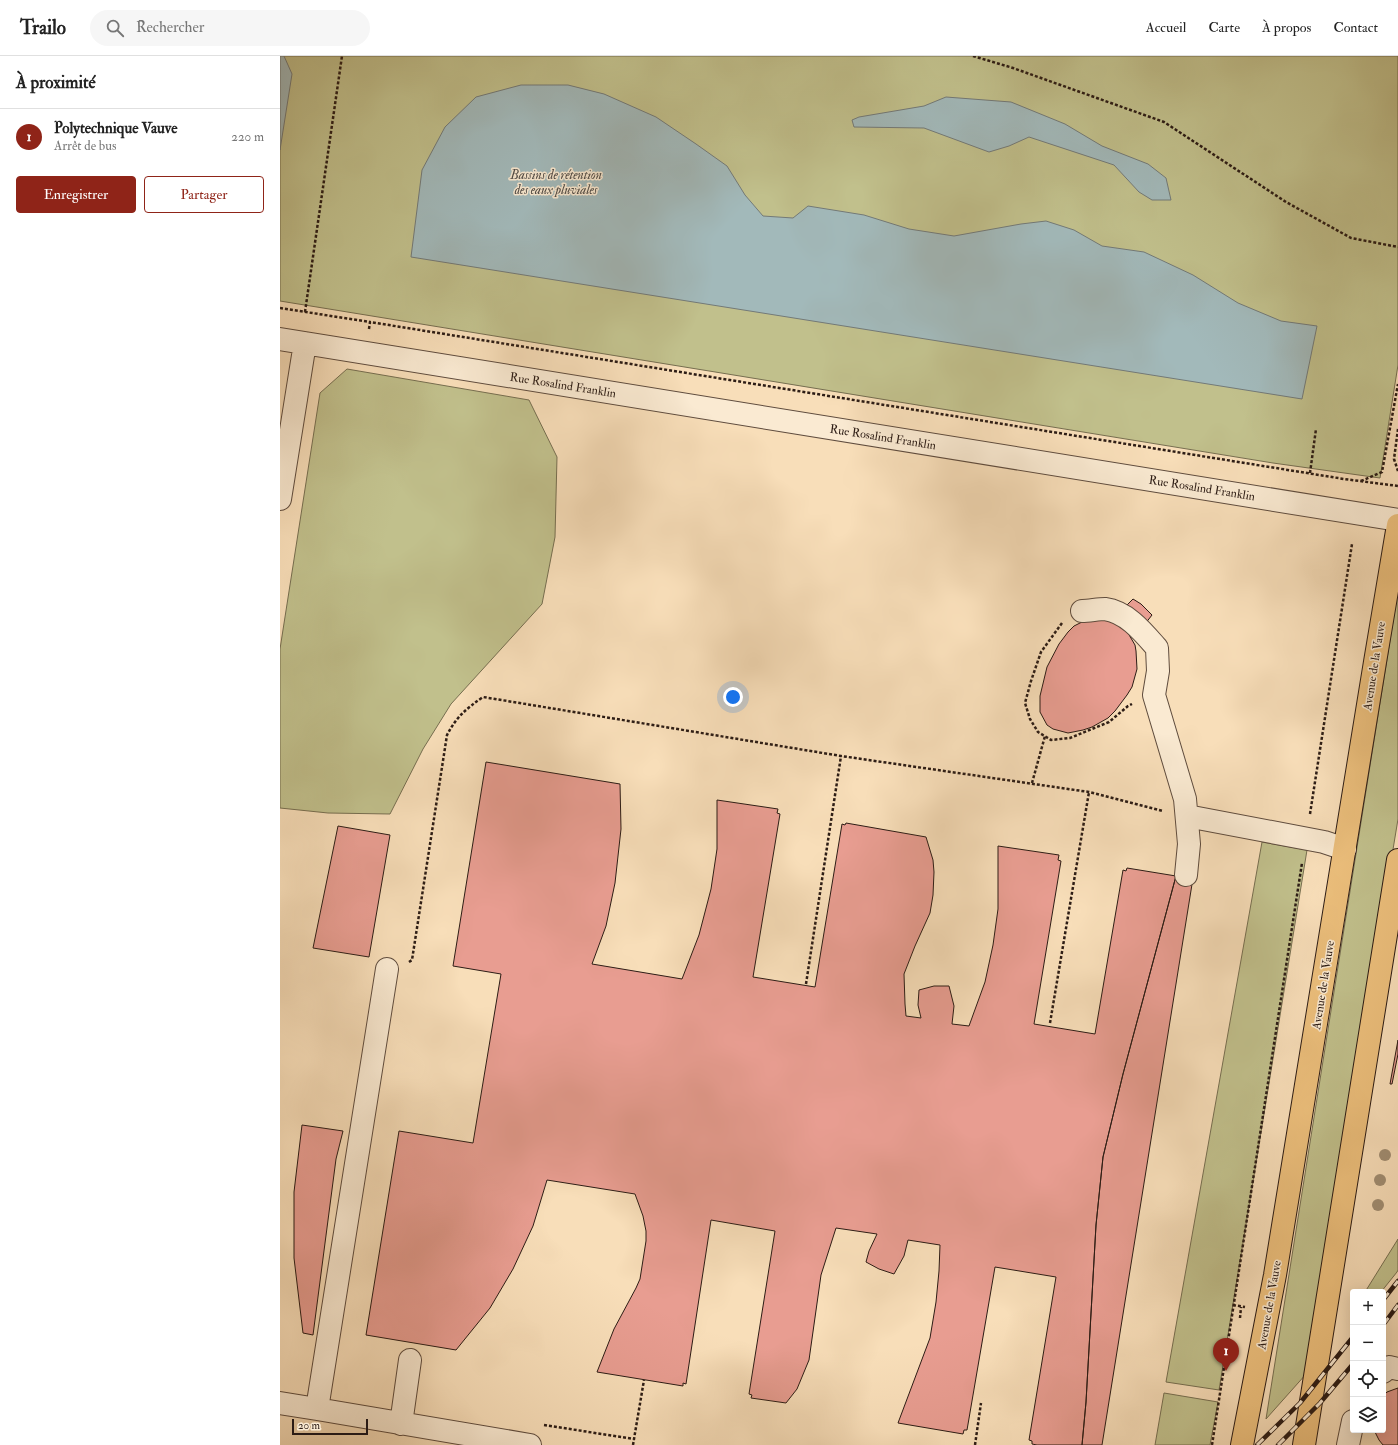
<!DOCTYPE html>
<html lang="fr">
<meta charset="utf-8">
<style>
:root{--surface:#fff;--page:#f6f6f6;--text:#222;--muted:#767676;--line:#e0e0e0;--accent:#8f2418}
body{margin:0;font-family:"IM FELL Double Pica",serif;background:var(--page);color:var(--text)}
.controls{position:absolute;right:12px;bottom:12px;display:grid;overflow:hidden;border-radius:4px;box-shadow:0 4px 16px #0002}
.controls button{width:36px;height:36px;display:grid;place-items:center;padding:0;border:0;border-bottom:1px solid var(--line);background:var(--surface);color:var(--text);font:20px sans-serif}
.scale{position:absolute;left:12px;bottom:10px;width:76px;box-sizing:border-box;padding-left:4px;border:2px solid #2c1c15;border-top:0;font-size:11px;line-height:14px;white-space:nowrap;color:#2c1c15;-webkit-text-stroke:3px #faead2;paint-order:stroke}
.you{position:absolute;left:453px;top:641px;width:14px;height:14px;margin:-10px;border:3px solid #fff;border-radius:50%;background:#1a73e8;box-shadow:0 0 0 6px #1a73e833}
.badge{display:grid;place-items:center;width:26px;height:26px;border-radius:50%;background:var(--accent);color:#fff;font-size:13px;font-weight:700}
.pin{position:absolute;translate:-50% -33px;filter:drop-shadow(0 1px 2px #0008)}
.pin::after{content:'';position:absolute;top:21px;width:14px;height:12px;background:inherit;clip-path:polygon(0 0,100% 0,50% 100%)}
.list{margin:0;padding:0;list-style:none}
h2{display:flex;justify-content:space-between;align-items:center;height:52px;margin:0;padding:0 16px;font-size:17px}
h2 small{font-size:13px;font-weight:400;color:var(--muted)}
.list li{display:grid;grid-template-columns:26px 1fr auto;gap:12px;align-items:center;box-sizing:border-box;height:56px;padding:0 16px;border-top:1px solid var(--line)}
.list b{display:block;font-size:15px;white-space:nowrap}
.list p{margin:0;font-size:13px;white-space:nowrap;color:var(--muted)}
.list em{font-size:13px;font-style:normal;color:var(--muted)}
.actions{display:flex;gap:8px;padding:12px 16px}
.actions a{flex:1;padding:9px 0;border:1px solid var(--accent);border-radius:4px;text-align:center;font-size:14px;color:var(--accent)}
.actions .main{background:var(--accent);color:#fff}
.icon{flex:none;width:22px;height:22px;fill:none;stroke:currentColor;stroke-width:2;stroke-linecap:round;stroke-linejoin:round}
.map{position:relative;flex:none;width:1118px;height:1389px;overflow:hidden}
header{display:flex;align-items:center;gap:24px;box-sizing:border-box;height:56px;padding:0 20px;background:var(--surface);border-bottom:1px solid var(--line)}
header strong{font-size:19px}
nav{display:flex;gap:22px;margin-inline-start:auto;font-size:14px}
.search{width:280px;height:36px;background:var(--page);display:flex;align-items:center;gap:10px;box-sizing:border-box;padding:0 14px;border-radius:22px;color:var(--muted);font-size:15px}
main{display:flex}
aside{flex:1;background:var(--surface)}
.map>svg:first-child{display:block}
</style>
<header>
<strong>Trailo</strong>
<div class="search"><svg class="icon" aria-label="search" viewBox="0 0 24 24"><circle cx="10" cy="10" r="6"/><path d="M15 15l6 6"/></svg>Rechercher</div>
<nav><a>Accueil</a><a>Carte</a><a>À propos</a><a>Contact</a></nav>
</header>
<main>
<aside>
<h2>À proximité<small></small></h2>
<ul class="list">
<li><span class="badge">1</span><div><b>Polytechnique Vauve</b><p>Arrêt de bus</p></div><em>220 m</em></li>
</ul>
<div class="actions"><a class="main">Enregistrer</a><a>Partager</a></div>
</aside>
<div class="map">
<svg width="1118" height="1389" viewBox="0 0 1118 1389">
<rect width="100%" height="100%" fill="#f8deb9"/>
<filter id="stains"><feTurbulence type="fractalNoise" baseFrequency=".005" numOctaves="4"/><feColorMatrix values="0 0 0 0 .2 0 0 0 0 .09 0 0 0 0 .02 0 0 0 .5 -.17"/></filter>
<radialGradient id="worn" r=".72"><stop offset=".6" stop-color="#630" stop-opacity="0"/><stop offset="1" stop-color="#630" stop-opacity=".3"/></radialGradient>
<path fill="#c1c08c" stroke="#766e50" d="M0 0H1118V309L1100 422 993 407 0 245Z
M67 313 249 344 277 401 275 481 262 548 171 648 143 693 110 758 48 757 0 752V593L40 337Z
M1118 534V763L1027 1317 986 1363Z
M982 786 1027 794 939 1334 886 1326Z
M1118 1183V1214L1117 1216 1101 1236H1085Z
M884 1337 938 1346 930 1389H875Z"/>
<path fill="#a2b9ba" stroke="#737a78" d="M0 0H4L12 18 0 94Z
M241 29H288L324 38 376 61 416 88 447 110 465 139 483 160 513 162 528 150 584 159 629 173 674 180 741 168 766 165 794 174 822 190 864 196 913 219 958 247 1001 265 1037 270 1022 343 131 201 142 114 165 71 196 41Z
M666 41 731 46 785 68 822 90 868 108 886 122 891 144H872L859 136 834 109 749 81 729 90 709 96 644 72 574 71 572 64 579 61 644 50Z"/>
<path fill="#e89d91" stroke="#2c1c15" d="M853 543 861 548 872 559 865 568 844 552Z
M809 564H825L833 566 841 571 848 577 855 589 856 595 857 613 852 631 847 639 835 655 828 662 812 671 803 674 788 677 773 673 767 669 760 656V640L767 611 779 588 788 576 794 570 802 566Z
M206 706 340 728 341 773 335 827 326 870 312 908 402 923 419 879 431 833 437 793V744L498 753 497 757 500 758 473 921 535 931 562 768 565 769 566 767 646 781 653 804 654 816 653 839 650 857 635 890 624 918 625 948 626 960 641 962 638 949 639 934 654 930H669L674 950 672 968 689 970 705 926 713 889 718 853V790L779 799 778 804 781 805 754 968 815 978 843 814 846 815 847 812 896 820 843 1018 823 1101 816 1169 806 1346 802 1389H757L752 1388V1385L749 1384 776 1221 715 1211 687 1374H684L683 1378 618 1367 650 1282 656 1246 659 1215 660 1189 628 1184 624 1200 614 1218 599 1213 586 1206 589 1195 597 1178 556 1172 541 1219 529 1304 517 1333 506 1347 471 1342 472 1339 469 1338 495 1175 431 1164 406 1328 403 1327V1330L317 1316 334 1273 356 1232 360 1223 366 1185V1175L363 1160 355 1138 267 1124 253 1170 233 1213 210 1252 176 1294 86 1279 119 1075 193 1087 221 918 173 910Z
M58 770 110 779 89 901 33 892Z
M896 820 913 822 822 1389H802L806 1346 816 1169 823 1101 843 1018Z
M1118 984V998L1112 1028H1110Z
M22 1069 63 1075 56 1103 33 1279 23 1277 14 1202V1136Z
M1118 1332V1389H1103L1099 1384 1094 1374H1103V1340L1107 1336Z"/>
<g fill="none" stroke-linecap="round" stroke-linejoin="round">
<defs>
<path id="minor" d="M0 283 1118 464
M0 443 25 287
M802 555C809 555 818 553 825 553 847 556 863 576 877 592L878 615 874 639 905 743 909 788 906 819
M907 760 1044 786 1065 793
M107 913 37 1353 250 1389
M1103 1316 1109 1311 1118 1313
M0 1347 37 1353
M121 1368 130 1304
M1068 1389 1073 1365"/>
<path id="major" d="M962 1389 995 1219 1095 606 1118 469
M1024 1389 1118 804"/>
</defs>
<use href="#minor" stroke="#5f4c3e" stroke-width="24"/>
<use href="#major" stroke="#2c1c15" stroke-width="24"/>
<path stroke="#2c1c15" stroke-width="2.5" stroke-dasharray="3 2" stroke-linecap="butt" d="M693 0 733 12 884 66 1006 146 1071 182 1118 191
M0 252 90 266
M25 256 62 0
M89 273 90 266 1064 423 1118 430
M1118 373 1114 403 1118 415
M1030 417 1036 373
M1081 425 1102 416 1118 328
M782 567 761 596 751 625 745 647 750 663 758 676 771 684 790 682 829 666 848 650 852 648
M752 727 765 680
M1030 758 1072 488
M129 906 132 904 167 679C177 660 186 653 203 641L561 700 809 736 883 755
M526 928 561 700
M770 967 809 736
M953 1249 965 1251
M960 1262 961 1251
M264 1369 354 1383 364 1324
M353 1389 354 1383
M695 1389 701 1347
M932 1389 1022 807"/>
<use href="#minor" stroke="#faead2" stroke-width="22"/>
<use href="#major" stroke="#ecbf7c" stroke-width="22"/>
<defs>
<path id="rail" d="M1103 1244 1118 1225
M1103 1269 1118 1249
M977 1389 1020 1347 1073 1281
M998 1389 1040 1347 1073 1308"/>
</defs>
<use href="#rail" stroke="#2c1c15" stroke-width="4.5"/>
<use href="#rail" stroke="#faead2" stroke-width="3" stroke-dasharray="9" stroke-linecap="butt"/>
</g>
<g fill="#a18e73">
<circle cx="1105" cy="1099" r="6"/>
<circle cx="1100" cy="1124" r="6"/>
<circle cx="1098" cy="1149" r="6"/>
</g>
<g text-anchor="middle" stroke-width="3" stroke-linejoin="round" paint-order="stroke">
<g font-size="12" fill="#2c1c15" stroke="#faead2">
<text transform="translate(283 329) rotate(9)" y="4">Rue Rosalind Franklin</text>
<text transform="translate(603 381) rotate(9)" y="4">Rue Rosalind Franklin</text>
<text transform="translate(922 432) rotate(9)" y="4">Rue Rosalind Franklin</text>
<text transform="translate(1094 610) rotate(-81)" y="4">Avenue de la Vauve</text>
<text transform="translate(1043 929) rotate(-81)" y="4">Avenue de la Vauve</text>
<text transform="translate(989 1249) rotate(-80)" y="4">Avenue de la Vauve</text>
</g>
<g font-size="13" font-style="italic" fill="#4f4b47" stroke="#faead2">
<text x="276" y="123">Bassins de rétention<tspan x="276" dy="15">des eaux pluviales</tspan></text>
</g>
</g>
<rect width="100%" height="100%" filter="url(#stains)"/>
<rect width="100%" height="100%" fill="url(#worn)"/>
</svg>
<div class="controls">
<button>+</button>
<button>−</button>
<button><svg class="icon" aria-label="locate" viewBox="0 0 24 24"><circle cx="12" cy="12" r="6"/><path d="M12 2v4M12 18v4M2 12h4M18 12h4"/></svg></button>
<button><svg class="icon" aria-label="layers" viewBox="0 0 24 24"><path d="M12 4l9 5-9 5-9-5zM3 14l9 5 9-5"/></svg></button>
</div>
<div class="scale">20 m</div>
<div class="you"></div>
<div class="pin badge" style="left:946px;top:1315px">1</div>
</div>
</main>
